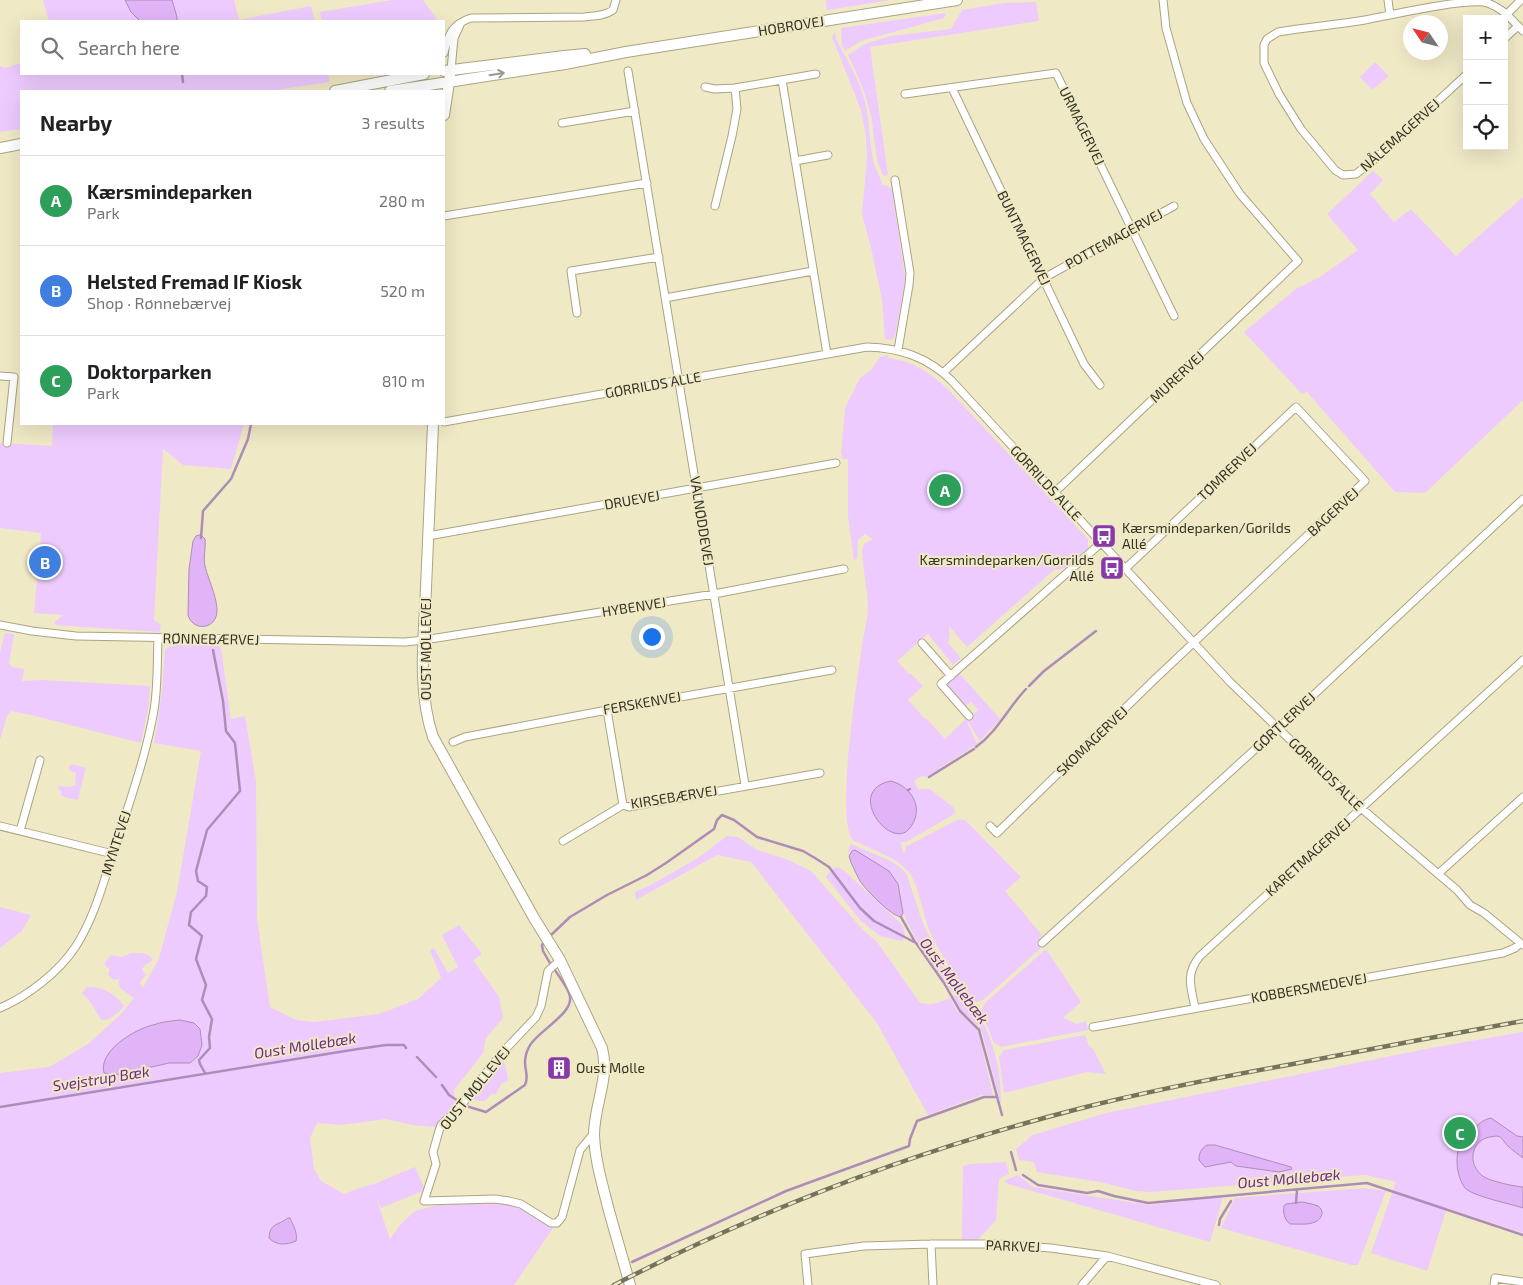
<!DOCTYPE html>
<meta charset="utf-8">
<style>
:root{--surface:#fff;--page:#f6f6f6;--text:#202124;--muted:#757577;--line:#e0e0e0;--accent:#8739a9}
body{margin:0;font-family:"Exo 2",sans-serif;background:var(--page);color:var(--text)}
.controls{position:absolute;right:15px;top:15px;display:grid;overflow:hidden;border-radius:0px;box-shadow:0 5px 20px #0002}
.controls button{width:45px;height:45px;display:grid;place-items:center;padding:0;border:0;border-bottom:1px solid var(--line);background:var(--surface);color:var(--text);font:25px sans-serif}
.compass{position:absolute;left:1403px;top:15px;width:45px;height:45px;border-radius:50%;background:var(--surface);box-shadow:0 5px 20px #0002;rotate:305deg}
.you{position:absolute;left:651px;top:636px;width:18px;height:18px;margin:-12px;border:4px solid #fff;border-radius:50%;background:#1a73e8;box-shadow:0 0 0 8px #1a73e833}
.badge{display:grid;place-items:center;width:32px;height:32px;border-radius:50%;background:var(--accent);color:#fff;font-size:16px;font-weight:700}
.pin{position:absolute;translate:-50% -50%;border:2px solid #fff;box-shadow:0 1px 5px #0006}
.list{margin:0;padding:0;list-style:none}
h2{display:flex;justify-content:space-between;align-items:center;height:65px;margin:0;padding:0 20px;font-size:21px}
h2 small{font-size:16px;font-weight:400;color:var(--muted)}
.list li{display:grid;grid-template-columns:32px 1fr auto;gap:15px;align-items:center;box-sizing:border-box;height:90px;padding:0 20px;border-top:1px solid var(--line)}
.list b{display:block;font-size:19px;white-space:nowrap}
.list p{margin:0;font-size:16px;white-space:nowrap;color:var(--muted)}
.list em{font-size:16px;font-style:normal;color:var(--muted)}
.icon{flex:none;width:28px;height:28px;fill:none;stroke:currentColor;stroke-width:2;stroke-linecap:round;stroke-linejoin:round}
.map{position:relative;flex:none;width:1523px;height:1285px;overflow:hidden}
.search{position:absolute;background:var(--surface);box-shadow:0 5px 20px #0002;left:20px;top:20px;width:425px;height:55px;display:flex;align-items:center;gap:12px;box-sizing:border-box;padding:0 18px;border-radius:0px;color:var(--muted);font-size:19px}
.panel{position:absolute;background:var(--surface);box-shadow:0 5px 20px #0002;left:20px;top:90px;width:425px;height:335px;border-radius:0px}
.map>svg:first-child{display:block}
</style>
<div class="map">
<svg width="1523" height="1285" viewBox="0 0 1523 1285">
<rect width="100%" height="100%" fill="#f0e9c6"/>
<path fill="#edcbfe" d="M43 0H234L239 20 311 6 315 21H49Z
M392 0H423L438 21H322L320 12Z
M826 0H891L827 10Z
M1036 2 1039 21 870 47 888 175 884 176C874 160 875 135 871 116 866 94 858 75 848 55L865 44 891 36 951 29 962 10 1004 3Z
M946 13 944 18 861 41 845 51 842 45 841 28Z
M835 32 836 39C847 60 859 79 865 102 870 123 869 144 874 164 876 171 881 177 882 185H886L892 189 905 275 904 288 895 335 892 340 885 339 882 300 872 252 862 214 867 158 866 137 861 110 832 37Z
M1375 62 1389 76 1372 90 1360 77Z
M21 63V74H328L330 82 269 91H21V129L0 132V66L5 68Z
M1373 171 1383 180 1370 194 1394 222 1411 209 1456 256 1523 197V400L1425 493 1395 492 1307 392 1302 394 1244 332 1296 289 1320 277 1358 250 1327 214Z
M888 355V358C915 362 927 371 947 388L1088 539V548L1065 568 1054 570 967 647 949 626V632L950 634 948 643 960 657V659L953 665 928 634 897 661 909 674H911L923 686 908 700 925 719 926 718 945 739 966 719 977 744 926 777 922 776 914 781 918 789H930L954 808 955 812 954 814 906 842H901L903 852 906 851 905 847 959 819 965 820 1021 877 1005 891 1042 935 1039 939 1043 946 983 1000 976 1002 972 1001C957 978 941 956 930 932 924 917 917 880 908 871 894 856 871 849 854 841 834 825 858 675 862 646 864 633 868 619 868 605 867 587 863 570 862 552L864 544 873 539 865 534 858 540 857 558 854 560 848 516V459H843L841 452 845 408 860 378 871 370 880 357Z
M53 424H244L231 469 183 465 163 449 154 620 161 625 160 632 55 625V622L63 615 34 613 41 533 0 528V443L52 446Z
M5 633 14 634 9 663 12 667 24 669 22 681 41 680 150 686 148 709 141 743 31 715 11 711 7 716 0 740V653Z
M179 645H218L221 648 231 719 245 716 256 781 257 919 270 1007 296 1020 314 1022 379 1014 418 999 441 978 430 950 434 948 448 973 458 967 442 935 459 925 482 954 473 960 499 997 503 1018 486 1038 483 1053 454 1090 455 1108 436 1127 413 1125 386 1119 341 1125 317 1123 310 1138 314 1169 321 1181 344 1194 371 1184 372 1185 415 1167 425 1190 381 1208 376 1197 390 1239 400 1225 415 1211 445 1203 502 1201 516 1205 553 1228 514 1285H0V1073L49 1067 88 1044 119 1016 134 998 121 989 118 982 120 979 114 980 108 975 110 970 104 964 111 955 122 957 131 953H142L150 956 153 960 145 965 142 969 146 975 140 982 143 988 159 958 177 892 201 751 154 743C160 712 163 682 165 650L169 647Z
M958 674H960L1000 719 980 741 967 720 978 710 971 702 966 706 947 685Z
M71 764 86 768 78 799 77 800 61 796V791L58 788 59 786 70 787 76 785 75 781 76 773 69 770V767Z
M727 836 738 837 757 850 786 859 811 871 863 930 877 942 920 1003C931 1006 940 1002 950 998L957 1011 975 1028 979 1035 993 1095H981L928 1115 877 1023 751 862 717 855 636 900 635 892 651 885 698 858Z
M851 844 891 861 901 868 907 875 922 921 931 940 941 959 960 988 952 992 919 945 907 922 903 912 898 884 872 861 855 850 847 852Z
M836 867 842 869 850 876 897 920 902 925 905 934 902 941 880 936 860 920 826 877 829 872Z
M0 907 31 915 22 931 0 948Z
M1046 949 1081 1002 1063 1018 1077 1024 1086 1021 1088 1030 1006 1046 1001 1047 994 1043 982 1013V1009L986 1002Z
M87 987C103 986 115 994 124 1006 118 1013 111 1021 101 1020L91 1003 82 993Z
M957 994C966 995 969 1001 974 1008 994 1036 1001 1071 1001 1105L982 1032 977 1025 959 1009 953 996Z
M1523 1032V1233L1447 1208 1427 1271 1371 1253 1396 1182 1365 1175 1151 1192 1136 1191 1100 1182 1037 1172 1034 1162 1019 1160 1016 1149 1033 1135 1106 1113 1431 1048Z
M1085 1035 1089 1046 1093 1049 1106 1074 1087 1072 1004 1093 999 1057 1004 1050Z
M501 1059 504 1061C505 1068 508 1074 508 1081L501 1084 496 1094H492L484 1101H477L472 1097C475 1089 481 1086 486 1080 490 1073 495 1066 501 1059Z
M1006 1162 1009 1174 999 1179 996 1220 977 1241 962 1240 963 1166 970 1164Z
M1018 1175 1033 1187 1149 1205 1223 1197 1210 1242 1008 1184 1004 1181Z
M1364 1188 1386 1191 1358 1265H1352L1221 1228 1235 1198Z"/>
<path fill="#e1b4f7" stroke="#ad8db8" d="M125 0H172L177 17V21H140L131 12Z
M199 535H201L205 539C206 548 203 557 205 566 208 580 222 606 215 619 209 630 192 629 188 615L189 569 193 541 196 536Z
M891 781C913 787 925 810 909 829 890 851 844 790 891 781Z
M855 850 889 871 898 884 903 913 901 917C891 916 866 890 860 881 856 873 851 864 849 856L852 851Z
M180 1020 194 1023 200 1029 202 1045 198 1056 190 1063H169L116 1075 104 1073C98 1051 135 1029 153 1025 161 1022 171 1021 180 1020Z
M1491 1118 1517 1136 1523 1137V1158C1518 1154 1513 1151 1508 1146 1504 1143 1503 1137 1497 1136 1496 1136 1491 1137 1489 1137 1468 1142 1468 1169 1486 1178 1495 1182 1512 1186 1523 1187V1208C1511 1204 1472 1196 1465 1188 1456 1176 1454 1153 1462 1140 1464 1136 1469 1134 1473 1130 1479 1124 1482 1120 1491 1118Z
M1207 1145H1215L1291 1167 1292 1169 1279 1172 1236 1166 1231 1162 1205 1167 1199 1160C1199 1153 1201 1149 1207 1145Z
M1302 1202C1307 1203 1313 1204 1318 1206 1325 1211 1322 1219 1315 1222 1308 1225 1298 1224 1290 1224 1284 1219 1283 1213 1284 1206L1286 1204Z
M288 1218H290C293 1225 298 1233 296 1241 286 1245 277 1246 269 1238 270 1223 277 1226 288 1218Z"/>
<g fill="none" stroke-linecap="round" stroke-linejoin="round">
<path stroke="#ad8db8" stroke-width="2.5" d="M182 74 183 82
M201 538 203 511 231 479 248 439 251 424
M1029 686 1044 671 1096 631
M976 747C997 732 1008 708 1026 689
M929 777 974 749
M908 790 910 789
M901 917 915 942
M550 936 570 917 607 895 647 875 666 863 714 829 717 820 722 815 734 820 757 837 803 851 815 858 829 867 860 908 874 921 916 943 944 983 960 1011 979 1030 1002 1115
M544 942 542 945 543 951 551 965
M417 1057 436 1077
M205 1073 200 1064 199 1060 210 1048 209 1037 212 1019 202 1000 206 985 196 959 202 936 189 925 191 912 206 896 207 887 198 881 196 871 207 830 240 791 235 743 226 731 223 701 213 650
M442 1085 449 1095 466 1106 486 1112 525 1085C529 1077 525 1071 525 1062 525 1058 527 1051 529 1047 535 1033 573 1014 570 997 570 990 559 977 555 970
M0 1107 358 1049 386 1045H404L406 1048
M1011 1152 1016 1170
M1023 1175 1038 1185 1087 1193 1098 1191 1114 1196 1148 1203 1367 1183 1523 1235
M1296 1203 1297 1190
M1219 1225 1220 1219 1231 1201
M632 1262 786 1191 909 1146 910 1139 917 1121 984 1097H996"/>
<defs>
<path id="street" d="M1388 0 1390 15
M1507 14 1521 0
M1504 39 1518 26
M444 53C448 35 452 24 471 18L584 17C594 16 605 16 613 10L616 0
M451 70 454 38 460 25
M628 71 745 785
M1467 74 1375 159 1356 174 1343 175 1335 170 1301 129 1279 94 1264 63V45L1267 39 1278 32C1307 27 1336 25 1365 20 1396 14 1456 0 1484 2 1501 6 1511 19 1523 31
M782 80 827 354
M705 87 715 89 735 88
M952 88 1084 364 1100 385
M905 94 1056 73 1174 316
M562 123 635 111
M795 161 828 155
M895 180 910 273 909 285 898 350
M715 206 732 136 737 109 735 88 816 74
M444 216 647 183
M665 298 813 271
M577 313 571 271 659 257
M943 373 1044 278 1174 206
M0 376 14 377 7 443
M444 422 867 347C900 348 927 357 951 380L1230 682 1361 808 1457 890 1470 905 1484 913 1523 945
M1055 492 1298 261 1240 194 1204 139 1187 103 1176 64 1166 28 1163 0
M428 536 836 463
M0 625 32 631 76 636 405 642 424 640 714 594 844 569
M922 643 951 676
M607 710 623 805 629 807 820 773
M969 716 941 684 1101 543
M453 742 465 737 607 710 832 670
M0 826 113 854
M990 826 997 833 1155 679 1365 481 1296 407 1125 569
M20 831 40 760
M563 841 623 805
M1438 874 1523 797
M1042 943 1274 732 1523 499
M560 960 548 971 541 1006 536 1017 500 1055 457 1111 448 1118 441 1125 439 1131 433 1152 436 1164 424 1201 495 1199 509 1201 521 1204 551 1223H557L562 1217 580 1150 585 1144 594 1133
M0 1008C28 996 59 972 76 946 95 916 103 883 115 848 129 803 146 757 154 710 158 686 157 662 158 638
M1195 1008C1191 987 1185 974 1200 956L1523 660
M1093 1027 1503 953 1515 948 1520 943
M931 1244 933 1285
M808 1285 805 1254 864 1246 931 1244H997L1051 1248 1107 1256 1216 1285
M1082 1285 1107 1256
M1494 1285 1495 1278 1523 1282"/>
<path id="secondary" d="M444 71 564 56 585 54
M335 91 424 74
M390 91 565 64 626 52 957 0
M444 115 450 76
M0 148 21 144
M433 424C431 479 428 534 426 588 424 637 417 690 433 737L534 918 560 960 602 1048C610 1078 594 1105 594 1135 595 1160 602 1183 608 1207 615 1233 623 1259 630 1285"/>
</defs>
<use href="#street" stroke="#aaa482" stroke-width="9"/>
<use href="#secondary" stroke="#aaa482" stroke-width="12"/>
<use href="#street" stroke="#fff" stroke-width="7"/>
<use href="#secondary" stroke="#fff" stroke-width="10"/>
<defs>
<path id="rail" d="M614 1285C761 1209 918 1150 1078 1109 1149 1091 1221 1077 1293 1064 1370 1049 1446 1035 1523 1021"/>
</defs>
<use href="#rail" stroke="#76735d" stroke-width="4.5"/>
<use href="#rail" stroke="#f0e9c6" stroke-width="2.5" stroke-dasharray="8" stroke-linecap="butt"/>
</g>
<defs><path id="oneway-shaft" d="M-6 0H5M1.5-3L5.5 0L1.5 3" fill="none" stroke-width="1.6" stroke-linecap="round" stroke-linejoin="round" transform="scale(1.25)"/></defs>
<use stroke="#9a9892" href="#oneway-shaft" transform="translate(497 74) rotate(-9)"/>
<defs>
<symbol id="bus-square" viewBox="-11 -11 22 22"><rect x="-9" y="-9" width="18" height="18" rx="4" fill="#8739a9" stroke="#f0e9c6"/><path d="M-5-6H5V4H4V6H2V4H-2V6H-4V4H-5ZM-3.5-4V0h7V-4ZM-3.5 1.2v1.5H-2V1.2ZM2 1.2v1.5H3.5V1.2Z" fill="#fff"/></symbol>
<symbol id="building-square" viewBox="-11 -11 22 22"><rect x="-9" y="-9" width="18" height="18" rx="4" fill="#8739a9" stroke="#f0e9c6"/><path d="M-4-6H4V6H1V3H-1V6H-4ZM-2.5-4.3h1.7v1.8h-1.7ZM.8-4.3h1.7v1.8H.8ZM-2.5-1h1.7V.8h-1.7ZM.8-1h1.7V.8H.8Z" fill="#fff"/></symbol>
</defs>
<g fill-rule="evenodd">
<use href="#bus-square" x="1090" y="522" width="28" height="28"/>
<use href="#bus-square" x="1098" y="554" width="28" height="28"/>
<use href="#building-square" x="545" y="1054" width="28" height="28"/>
</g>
<g text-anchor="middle" stroke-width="4" stroke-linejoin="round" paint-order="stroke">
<g font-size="14" fill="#343224" stroke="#f0e9c6">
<text transform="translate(791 26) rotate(-9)" y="5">HOBROVEJ</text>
<text transform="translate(1082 126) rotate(64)" y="5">URMAGERVEJ</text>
<text transform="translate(1400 135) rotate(-42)" y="5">NÅLEMAGERVEJ</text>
<text transform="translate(1024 238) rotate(64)" y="5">BUNTMAGERVEJ</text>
<text transform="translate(1114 239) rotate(-29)" y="5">POTTEMAGERVEJ</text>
<text transform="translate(1177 377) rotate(-43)" y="5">MURERVEJ</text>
<text transform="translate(653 385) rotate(-10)" y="5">GØRRILDS ALLE</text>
<text transform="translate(1227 472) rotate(-44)" y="5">TØMRERVEJ</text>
<text transform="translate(1046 483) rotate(47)" y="5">GØRRILDS ALLE</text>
<text transform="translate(632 500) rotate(-10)" y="5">DRUEVEJ</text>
<text transform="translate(1333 512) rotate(-43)" y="5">BAGERVEJ</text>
<text transform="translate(702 521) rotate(81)" y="5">VALNØDDEVEJ</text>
<text transform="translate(634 607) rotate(-9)" y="5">HYBENVEJ</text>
<text transform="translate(211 639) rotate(1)" y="5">RØNNEBÆRVEJ</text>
<text transform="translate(426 649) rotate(-90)" y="5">OUST MØLLEVEJ</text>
<text transform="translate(642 703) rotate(-10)" y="5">FERSKENVEJ</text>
<text transform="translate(1284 722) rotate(-43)" y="5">GØRTLERVEJ</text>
<text transform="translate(1092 741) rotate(-44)" y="5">SKOMAGERVEJ</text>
<text transform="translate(1326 774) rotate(44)" y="5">GØRRILDS ALLE</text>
<text transform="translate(674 797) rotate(-9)" y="5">KIRSEBÆRVEJ</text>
<text transform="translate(116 843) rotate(-72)" y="5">MYNTEVEJ</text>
<text transform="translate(1308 857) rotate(-42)" y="5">KARETMAGERVEJ</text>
<text transform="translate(1309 988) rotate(-10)" y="5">KOBBERSMEDEVEJ</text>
<text transform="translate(475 1088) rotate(-51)" y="5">OUST MØLLEVEJ</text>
<text transform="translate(1013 1246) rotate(2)" y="5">PARKVEJ</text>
</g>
<g font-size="14" fill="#343224" stroke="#f0e9c6" text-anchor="start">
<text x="1122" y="533">Kærsmindeparken/Gørilds<tspan x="1122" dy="16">Allé</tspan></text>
<text x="1094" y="565" text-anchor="end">Kærsmindeparken/Gørrilds<tspan x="1094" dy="16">Allé</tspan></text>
<text x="576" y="1073">Oust Mølle</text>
</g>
<g font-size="15" font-style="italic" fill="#6d2a8a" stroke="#f0e9c6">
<text transform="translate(954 981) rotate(53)" y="5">Oust Møllebæk</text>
<text transform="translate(305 1046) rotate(-9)" y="5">Oust Møllebæk</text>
<text transform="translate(101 1079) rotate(-9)" y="5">Svejstrup Bæk</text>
<text transform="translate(1289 1179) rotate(-5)" y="5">Oust Møllebæk</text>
</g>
</g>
</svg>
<div class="controls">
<button>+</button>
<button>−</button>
<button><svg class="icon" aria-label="locate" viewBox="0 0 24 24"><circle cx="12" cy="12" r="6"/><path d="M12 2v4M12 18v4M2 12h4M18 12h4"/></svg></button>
</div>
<svg class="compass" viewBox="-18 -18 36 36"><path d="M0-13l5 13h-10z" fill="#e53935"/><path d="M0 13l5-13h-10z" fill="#757577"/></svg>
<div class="you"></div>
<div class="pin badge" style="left:945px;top:490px;background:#2e9e5b">A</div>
<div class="pin badge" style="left:45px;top:562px;background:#3f7fe0">B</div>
<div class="pin badge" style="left:1460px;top:1133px;background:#2e9e5b">C</div>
<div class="search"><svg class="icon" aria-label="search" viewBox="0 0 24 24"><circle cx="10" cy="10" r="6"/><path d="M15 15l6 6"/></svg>Search here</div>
<section class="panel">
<h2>Nearby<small>3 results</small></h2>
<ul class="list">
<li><span class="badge" style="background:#2e9e5b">A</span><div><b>Kærsmindeparken</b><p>Park</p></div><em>280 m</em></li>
<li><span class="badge" style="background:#3f7fe0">B</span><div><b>Helsted Fremad IF Kiosk</b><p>Shop · Rønnebærvej</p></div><em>520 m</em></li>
<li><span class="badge" style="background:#2e9e5b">C</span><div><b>Doktorparken</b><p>Park</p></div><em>810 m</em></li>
</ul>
</section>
</div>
